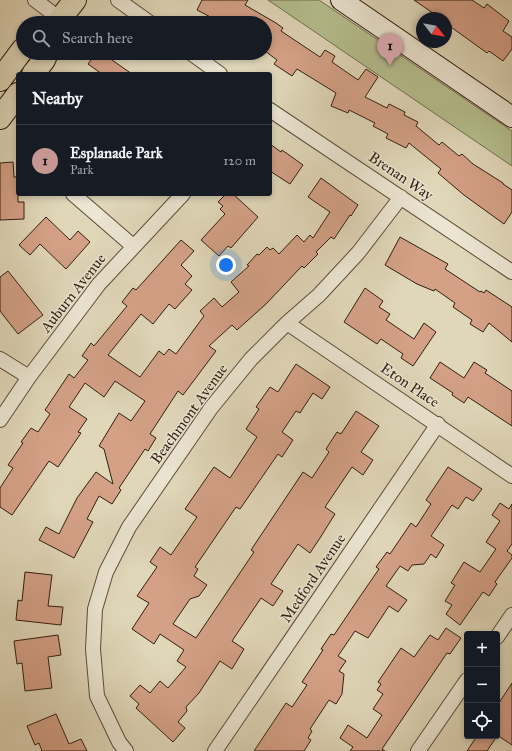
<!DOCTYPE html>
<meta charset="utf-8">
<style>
:root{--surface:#171b24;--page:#242831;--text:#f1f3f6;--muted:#9ea1a6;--line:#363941;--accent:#c59692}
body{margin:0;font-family:"IM FELL Great Primer",serif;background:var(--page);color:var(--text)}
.controls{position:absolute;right:12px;bottom:12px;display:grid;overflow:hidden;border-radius:4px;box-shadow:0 2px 6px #0003}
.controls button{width:36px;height:36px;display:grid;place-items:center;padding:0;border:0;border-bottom:1px solid var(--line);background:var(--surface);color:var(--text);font:20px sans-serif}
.compass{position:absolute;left:416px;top:12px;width:36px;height:36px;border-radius:50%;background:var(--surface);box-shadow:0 2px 6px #0003;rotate:121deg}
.you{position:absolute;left:226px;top:265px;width:14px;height:14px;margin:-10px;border:3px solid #fff;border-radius:50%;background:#1a73e8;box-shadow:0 0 0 6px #1a73e833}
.badge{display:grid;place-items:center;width:26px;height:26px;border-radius:50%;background:var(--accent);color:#111;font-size:13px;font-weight:700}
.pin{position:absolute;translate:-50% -33px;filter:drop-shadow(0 1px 2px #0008)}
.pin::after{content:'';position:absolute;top:21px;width:14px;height:12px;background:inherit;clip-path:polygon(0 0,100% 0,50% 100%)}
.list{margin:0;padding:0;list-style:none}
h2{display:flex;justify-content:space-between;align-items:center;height:52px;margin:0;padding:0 16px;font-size:17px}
h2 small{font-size:13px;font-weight:400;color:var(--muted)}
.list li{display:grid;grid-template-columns:26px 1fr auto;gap:12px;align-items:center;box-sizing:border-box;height:72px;padding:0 16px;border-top:1px solid var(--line)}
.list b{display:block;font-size:15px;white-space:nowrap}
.list p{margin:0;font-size:13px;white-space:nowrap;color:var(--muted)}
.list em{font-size:13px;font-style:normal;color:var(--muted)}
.icon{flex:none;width:22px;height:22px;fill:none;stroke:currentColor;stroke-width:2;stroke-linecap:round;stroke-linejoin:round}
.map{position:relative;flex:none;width:512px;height:751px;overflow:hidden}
.search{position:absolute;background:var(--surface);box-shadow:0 2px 6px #0003;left:16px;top:16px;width:256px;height:44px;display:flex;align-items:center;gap:10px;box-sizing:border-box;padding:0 14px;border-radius:22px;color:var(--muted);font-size:15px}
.panel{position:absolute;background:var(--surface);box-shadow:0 2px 6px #0003;left:16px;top:72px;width:256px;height:124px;border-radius:4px}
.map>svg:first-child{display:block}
</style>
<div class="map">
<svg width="512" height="751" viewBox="0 0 512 751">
<rect width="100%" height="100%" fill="#e0d7b9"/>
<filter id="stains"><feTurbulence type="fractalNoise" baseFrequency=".005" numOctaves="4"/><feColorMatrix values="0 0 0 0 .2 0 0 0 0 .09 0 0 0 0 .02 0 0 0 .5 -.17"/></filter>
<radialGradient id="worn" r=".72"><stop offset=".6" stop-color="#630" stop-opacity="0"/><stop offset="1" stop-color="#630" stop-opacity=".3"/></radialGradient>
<path fill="#b5be8e" stroke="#726e50" d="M268 0H319L512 131V166Z"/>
<path fill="#d4a187" stroke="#301f11" d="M202 0H248L245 5 276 23 283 28 281 31 320 57 325 50 335 56 332 62 358 80 366 69 378 77 365 97 387 108 389 104 405 112 404 115 418 122 416 126 439 145 442 142 459 156 462 154 473 164 503 183V184L512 190V212L504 224 464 195 438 173 441 169 409 143 406 148 386 138 388 134 373 126 375 123 349 110 348 113 331 106 336 93 297 69 292 76 274 64 277 60 265 51V23H222L197 10Z
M414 0H472L484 8 487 4 509 21 503 31 512 37V49L503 61 489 51 487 53 451 27 452 26 446 22V18H440Z
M96 53H102L132 74H102L88 64Z
M270 144 281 152 282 150 303 165 290 184 270 171Z
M13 162 14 177H18V202H24V219L0 220V163Z
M321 178 358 205 351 216 350 215 334 239 331 237 316 252 318 254 304 268 302 266 266 304 237 330 232 325 209 346 216 351 183 395 178 391 150 434 156 438 148 451 145 449 119 488 121 490 112 504 99 496 87 519 93 522 74 558 39 540 46 527 59 534 77 498 96 472 113 484 104 449 99 446 119 413 131 421 145 401 115 381 104 397 85 383 69 407 87 419 78 432 81 433 58 467 49 461 12 515 0 507V488L13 468 8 465 23 443 21 442 31 428 38 432 50 414 45 410 69 374 74 378 88 360 82 356 91 343 94 346 127 306 122 302 133 288 136 290 181 240 194 251 181 265 192 276 185 284 192 290 175 309 169 304 153 324 141 314 108 355 140 377 159 351 164 355 169 349 176 354 204 316 200 311 214 298 222 307 239 292 231 282 249 266 247 265 257 254 259 255 267 247 270 250 273 248 279 254 297 235 304 242 310 235 313 238 330 212 308 197Z
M226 194H233L258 217 231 248 228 246 219 256 201 240 225 214 220 209 223 206 218 202Z
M46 217 70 240 78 231 90 242 66 269 40 244 30 255 19 245Z
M400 237 448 264 445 269 480 292 481 291 484 293 486 290 512 307V342L489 323 483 332 470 324 472 320 453 307 455 303 435 289 434 291 417 284 385 265Z
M8 271 43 315 18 334 0 311V277Z
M365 288 383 301 379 307 390 314 386 320 414 339 424 323 436 332 413 366 401 358 403 354 381 339 377 344 344 322Z
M440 362 464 378 474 362 487 370 485 373 512 391V426L468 397 464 403 452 395 453 393 430 378Z
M296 364 330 387 322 399 313 393 300 413 296 411 282 432 293 440 282 457 278 454 240 509 236 507 195 567 198 569 194 576 207 585 199 596 190 599 173 624 196 638 254 552 251 550 303 472 312 478 329 452 326 449 337 432 341 434 356 411 379 426 361 452 373 460 363 475 352 467 325 507 335 514 320 538 310 553 298 544 271 584 283 591 273 606 261 598 232 641 244 649 232 669 220 661 199 693 186 707 187 711 178 722 185 728 173 742 136 708 139 704 130 696 140 685 150 693 160 681 168 688 186 667 177 661 184 650 160 634 154 644 132 629 149 603 137 596 157 567 150 562 160 547 171 555 197 517 185 509 214 467 230 478 257 437 246 429 259 409 256 407 270 387 278 392Z
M448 467 482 489 473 501 466 497 458 509 452 505 431 536 444 545 436 558 431 554 424 564 412 565 408 571 400 566 386 586 407 600 398 612 389 606 368 638 355 631 338 656 346 661 339 671 344 674 342 694 336 704 329 700 310 729 312 731 308 738 311 740 304 751H254L286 703 292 707 307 685 302 682 323 650 321 649 331 634 334 635 359 598 379 569 376 567 387 552 390 554 411 523 416 527 431 504 426 500Z
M500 503 509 509 512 504V544L507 551 512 555V558L495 582 497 584 489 596 483 592 460 625 446 614 452 605 445 601 455 585 451 583 464 562 480 572 496 549 486 542 500 521 492 515Z
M25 572 52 575 48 606 63 607 61 625 16 620 18 600 22 601Z
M446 628 461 638 450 654 447 653 382 749 385 751H350L353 747 340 738 348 725 367 738 382 715 373 709 383 694 377 690 381 684 378 682 401 648 414 657 430 635 438 640Z
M58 635 61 655 48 657 52 688 25 691 22 663 17 664 14 641Z
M512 683V745L497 735V706Z
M56 714 69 744 81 739 87 751H42L39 743 35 745 27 726Z
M477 736H497L487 751H467Z"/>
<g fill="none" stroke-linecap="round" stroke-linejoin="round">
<defs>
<path id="street" d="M35 0 60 19
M118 0 150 23
M191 53 220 74
M270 110 512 272
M73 194 133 246
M287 323 512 476
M0 359 29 377
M0 420 29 377 99 284 183 194
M497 637 512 615
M126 751 119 742 97 696 93 649 95 609 106 572 129 527 211 408 251 359 287 323 319 295 358 253 401 197
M215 751 438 424
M418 751 467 680"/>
<path id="secondary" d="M341 0 512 117"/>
<path id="primary" d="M58 23 60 19 75 0
M33 74 44 60 47 53
M0 80 23 49
M0 118 18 94"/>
</defs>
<use href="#street" stroke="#5c4d3b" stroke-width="16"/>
<use href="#secondary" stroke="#301f11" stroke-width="22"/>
<use href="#primary" stroke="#301f11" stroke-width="24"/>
<use href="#street" stroke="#ebe5d2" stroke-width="14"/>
<use href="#secondary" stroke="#ebe5d2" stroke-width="20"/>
<use href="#primary" stroke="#e0d7b9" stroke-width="22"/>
</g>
<g text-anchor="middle" stroke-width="3" stroke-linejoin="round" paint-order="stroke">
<g font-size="15" fill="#301f11" stroke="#ebe5d2">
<text transform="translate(401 176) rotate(34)" y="5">Brenan Way</text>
<text transform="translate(73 293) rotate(-52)" y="5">Auburn Avenue</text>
<text transform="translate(410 385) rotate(34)" y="5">Eton Place</text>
<text transform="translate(189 414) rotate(-54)" y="5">Beachmont Avenue</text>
<text transform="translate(313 578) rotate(-56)" y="5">Medford Avenue</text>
</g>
</g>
<rect width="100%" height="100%" filter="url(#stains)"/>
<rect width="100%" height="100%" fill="url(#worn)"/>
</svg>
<div class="controls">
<button>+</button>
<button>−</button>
<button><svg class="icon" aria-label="locate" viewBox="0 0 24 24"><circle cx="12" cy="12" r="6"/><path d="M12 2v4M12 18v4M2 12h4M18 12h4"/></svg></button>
</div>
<svg class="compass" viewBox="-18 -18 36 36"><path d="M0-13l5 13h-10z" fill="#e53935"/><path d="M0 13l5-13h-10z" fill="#9ea1a6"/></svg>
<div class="you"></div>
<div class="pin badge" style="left:390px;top:66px">1</div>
<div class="search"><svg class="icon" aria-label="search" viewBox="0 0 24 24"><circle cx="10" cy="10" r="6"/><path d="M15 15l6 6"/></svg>Search here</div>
<section class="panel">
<h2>Nearby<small></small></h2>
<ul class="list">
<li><span class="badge">1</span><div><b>Esplanade Park</b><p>Park</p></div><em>120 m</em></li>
</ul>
</section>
</div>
